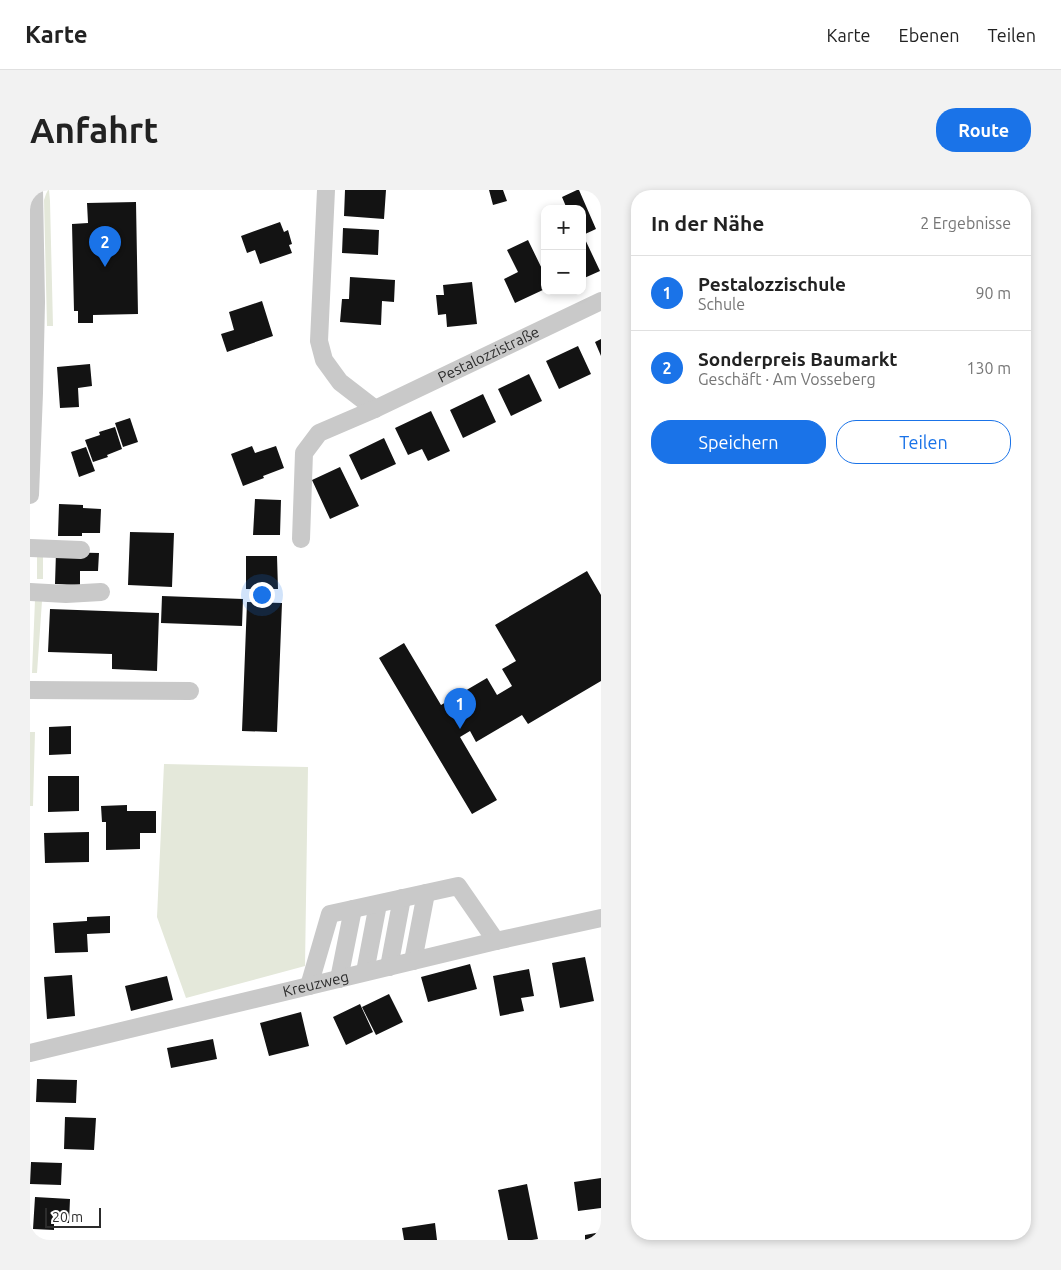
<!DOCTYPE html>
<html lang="de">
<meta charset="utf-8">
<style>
:root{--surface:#fff;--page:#f2f2f2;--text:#222;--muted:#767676;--line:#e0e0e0;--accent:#1a73e8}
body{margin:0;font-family:Ubuntu,sans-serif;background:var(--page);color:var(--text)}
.controls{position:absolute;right:15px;top:15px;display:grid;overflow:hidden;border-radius:10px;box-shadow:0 2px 8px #0003}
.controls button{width:45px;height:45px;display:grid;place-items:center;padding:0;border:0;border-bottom:1px solid var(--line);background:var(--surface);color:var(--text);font:25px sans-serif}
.scale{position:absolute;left:15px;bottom:12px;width:56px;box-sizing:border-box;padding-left:5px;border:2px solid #2c2c2c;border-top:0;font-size:14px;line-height:18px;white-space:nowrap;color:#2c2c2c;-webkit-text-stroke:4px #fff;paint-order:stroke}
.you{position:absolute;left:231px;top:404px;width:18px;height:18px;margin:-12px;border:4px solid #fff;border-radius:50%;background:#1a73e8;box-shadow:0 0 0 8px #1a73e833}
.badge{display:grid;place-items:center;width:32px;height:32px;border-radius:50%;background:var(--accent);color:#fff;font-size:16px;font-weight:700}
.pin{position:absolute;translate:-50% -41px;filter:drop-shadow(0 1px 2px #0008)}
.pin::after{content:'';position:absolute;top:26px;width:18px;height:15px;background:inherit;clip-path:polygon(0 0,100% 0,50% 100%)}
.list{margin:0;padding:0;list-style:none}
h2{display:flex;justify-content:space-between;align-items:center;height:65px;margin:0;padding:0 20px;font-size:21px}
h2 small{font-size:16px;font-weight:400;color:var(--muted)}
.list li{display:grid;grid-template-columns:32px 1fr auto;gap:15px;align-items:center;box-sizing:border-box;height:75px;padding:0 20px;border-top:1px solid var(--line)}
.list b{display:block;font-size:19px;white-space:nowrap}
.list p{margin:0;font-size:16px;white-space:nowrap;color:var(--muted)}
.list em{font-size:16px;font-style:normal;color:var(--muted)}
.actions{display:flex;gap:10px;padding:15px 20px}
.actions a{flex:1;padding:11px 0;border:1px solid var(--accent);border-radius:20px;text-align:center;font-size:18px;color:var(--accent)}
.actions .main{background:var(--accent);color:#fff}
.map{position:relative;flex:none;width:571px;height:1050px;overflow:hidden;border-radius:20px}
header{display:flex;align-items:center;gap:30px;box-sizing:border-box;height:70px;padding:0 25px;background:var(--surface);border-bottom:1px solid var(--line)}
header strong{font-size:24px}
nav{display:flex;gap:28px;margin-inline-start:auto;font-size:18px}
.intro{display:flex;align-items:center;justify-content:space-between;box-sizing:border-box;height:120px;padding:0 30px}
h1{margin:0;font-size:35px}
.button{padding:12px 22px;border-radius:20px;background:var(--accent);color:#fff;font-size:18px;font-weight:700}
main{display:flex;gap:30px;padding:0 30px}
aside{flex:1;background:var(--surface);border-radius:20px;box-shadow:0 2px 8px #0003}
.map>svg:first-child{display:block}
</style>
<header>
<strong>Karte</strong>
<nav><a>Karte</a><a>Ebenen</a><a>Teilen</a></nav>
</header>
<div class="intro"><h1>Anfahrt</h1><a class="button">Route</a></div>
<main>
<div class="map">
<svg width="571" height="1050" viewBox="0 0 571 1050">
<rect width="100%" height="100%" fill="#fff"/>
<path fill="#e4e8da" d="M18 0H19L20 11 23 136H17L14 10 16 4Z
M7 362H13V389H7Z
M5 410 12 411 7 483H2Z
M0 542H5L3 616H0Z
M134 574 278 577 275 776 156 808 127 727Z"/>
<path fill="#131313" d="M315 0H356L354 29 314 26Z
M459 0H473L477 11 463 15Z
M547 0H549L566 39 553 45 570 81 552 89V19H537L532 7Z
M106 12 108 124 63 125V133H48V121H44L42 34 58 33 57 13Z
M250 32 254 42 258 40 262 54 259 55 262 63 230 74 225 60 217 63 211 46Z
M313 38 349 40 348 65 312 63Z
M498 50 515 85V99L485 113 474 89 488 82 477 60Z
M320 87 365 90 364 112 352 111 351 135 310 132 312 109H319Z
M442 92 447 134 417 137 416 124 408 125 406 105H414L413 95Z
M232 111 243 146 197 162 191 144 204 140 199 122Z
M571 149V166L565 152Z
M548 156 561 184 529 199 516 171Z
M60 174 62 196 48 198 49 217 30 218 27 177Z
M499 184 512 211 481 226 468 199Z
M453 204 466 232 433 248 420 220Z
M401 221 420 261 398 271 392 259 378 265 365 238Z
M100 228 108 252 93 257 85 233Z
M85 237 92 259 77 265 78 267 63 272 55 250 70 245 69 242Z
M354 248 366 274 331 290 319 265Z
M222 256 225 263 246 256 254 278 233 286 234 288 213 296 201 264Z
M56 257 65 281 49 287 41 262Z
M310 277 329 316 300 329 282 290Z
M225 309 251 310 250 345H223Z
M29 314 53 315V318L71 319 70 343H52V346H28Z
M100 342 144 343 142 397 98 395Z
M26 362 69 363 68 381H50V395L25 394Z
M216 366H247L248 399H216Z
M557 381 571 405V491L498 534 492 525 446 552 440 541 430 547 467 610 442 624 349 468 374 453 411 515 457 488 467 505 482 496 472 479 486 471 465 435Z
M132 406 213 409 212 436 131 433Z
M217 412 252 413 247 542 212 541Z
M20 419 129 423 127 481 82 479V464L18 462Z
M41 536V564L19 565V537Z
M18 586H49V621L18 622Z
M97 615V621H126V643H110V659L76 660V632H72L71 616Z
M59 642V672L15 673 14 643Z
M80 726V743L57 744 58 762 25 763 23 733 57 731V727Z
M555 767 564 811 530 818 522 773Z
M440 774 447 799 398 812 391 787Z
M499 779 504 806 491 808 494 821 470 826 463 786Z
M42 785 45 826 17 829 14 787Z
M137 786 143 810 101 821 95 796Z
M359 804 373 832 346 845 332 817Z
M330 814 343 842 316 855 303 827Z
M271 822 279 856 239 866 230 833Z
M183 849 187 869 141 878 137 858Z
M7 889 47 890 46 913 6 912Z
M35 927 66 928 64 960 34 959Z
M1 972 32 973 31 995 0 994Z
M571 988V1018L548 1021 544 992Z
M497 994 508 1049 502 1050H478L468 1000Z
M5 1007 40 1009 39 1033 24 1032V1040L3 1039Z
M405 1033 407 1050H374L372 1038Z
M571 1042V1050H555V1045Z"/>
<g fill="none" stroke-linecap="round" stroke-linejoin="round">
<g stroke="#c9c9c9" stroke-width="18">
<path d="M296 0 289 151 294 170 310 192 345 219"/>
<path d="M0 305 4 203 6 112 4 0"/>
<path id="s1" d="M271 349 274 263 289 243 345 219 571 111"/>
<path d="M0 358 51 360"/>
<path d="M0 402 36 404 71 402"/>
<path d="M0 500 160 501"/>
<path d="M383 771 396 703"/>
<path d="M359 777 372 708"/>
<path d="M335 782 348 714"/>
<path d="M309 789 323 719"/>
<path d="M279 796 300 724 428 696 466 751"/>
<path id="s2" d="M0 863 466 751 571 728"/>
</g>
</g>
<g text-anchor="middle" stroke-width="5" stroke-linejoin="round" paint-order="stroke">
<g font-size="15" fill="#2c2c2c" stroke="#fff">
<text dy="5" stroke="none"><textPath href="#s1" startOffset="298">Pestalozzistraße</textPath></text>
<text dy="5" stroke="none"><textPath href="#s2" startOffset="294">Kreuzweg</textPath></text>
</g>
</g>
</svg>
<div class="controls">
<button>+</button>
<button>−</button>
</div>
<div class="scale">20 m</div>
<div class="you"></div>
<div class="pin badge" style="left:430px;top:539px">1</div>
<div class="pin badge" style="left:75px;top:77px">2</div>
</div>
<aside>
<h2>In der Nähe<small>2 Ergebnisse</small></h2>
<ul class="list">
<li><span class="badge">1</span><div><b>Pestalozzischule</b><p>Schule</p></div><em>90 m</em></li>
<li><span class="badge">2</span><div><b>Sonderpreis Baumarkt</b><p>Geschäft · Am Vosseberg</p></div><em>130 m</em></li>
</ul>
<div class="actions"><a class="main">Speichern</a><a>Teilen</a></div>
</aside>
</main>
